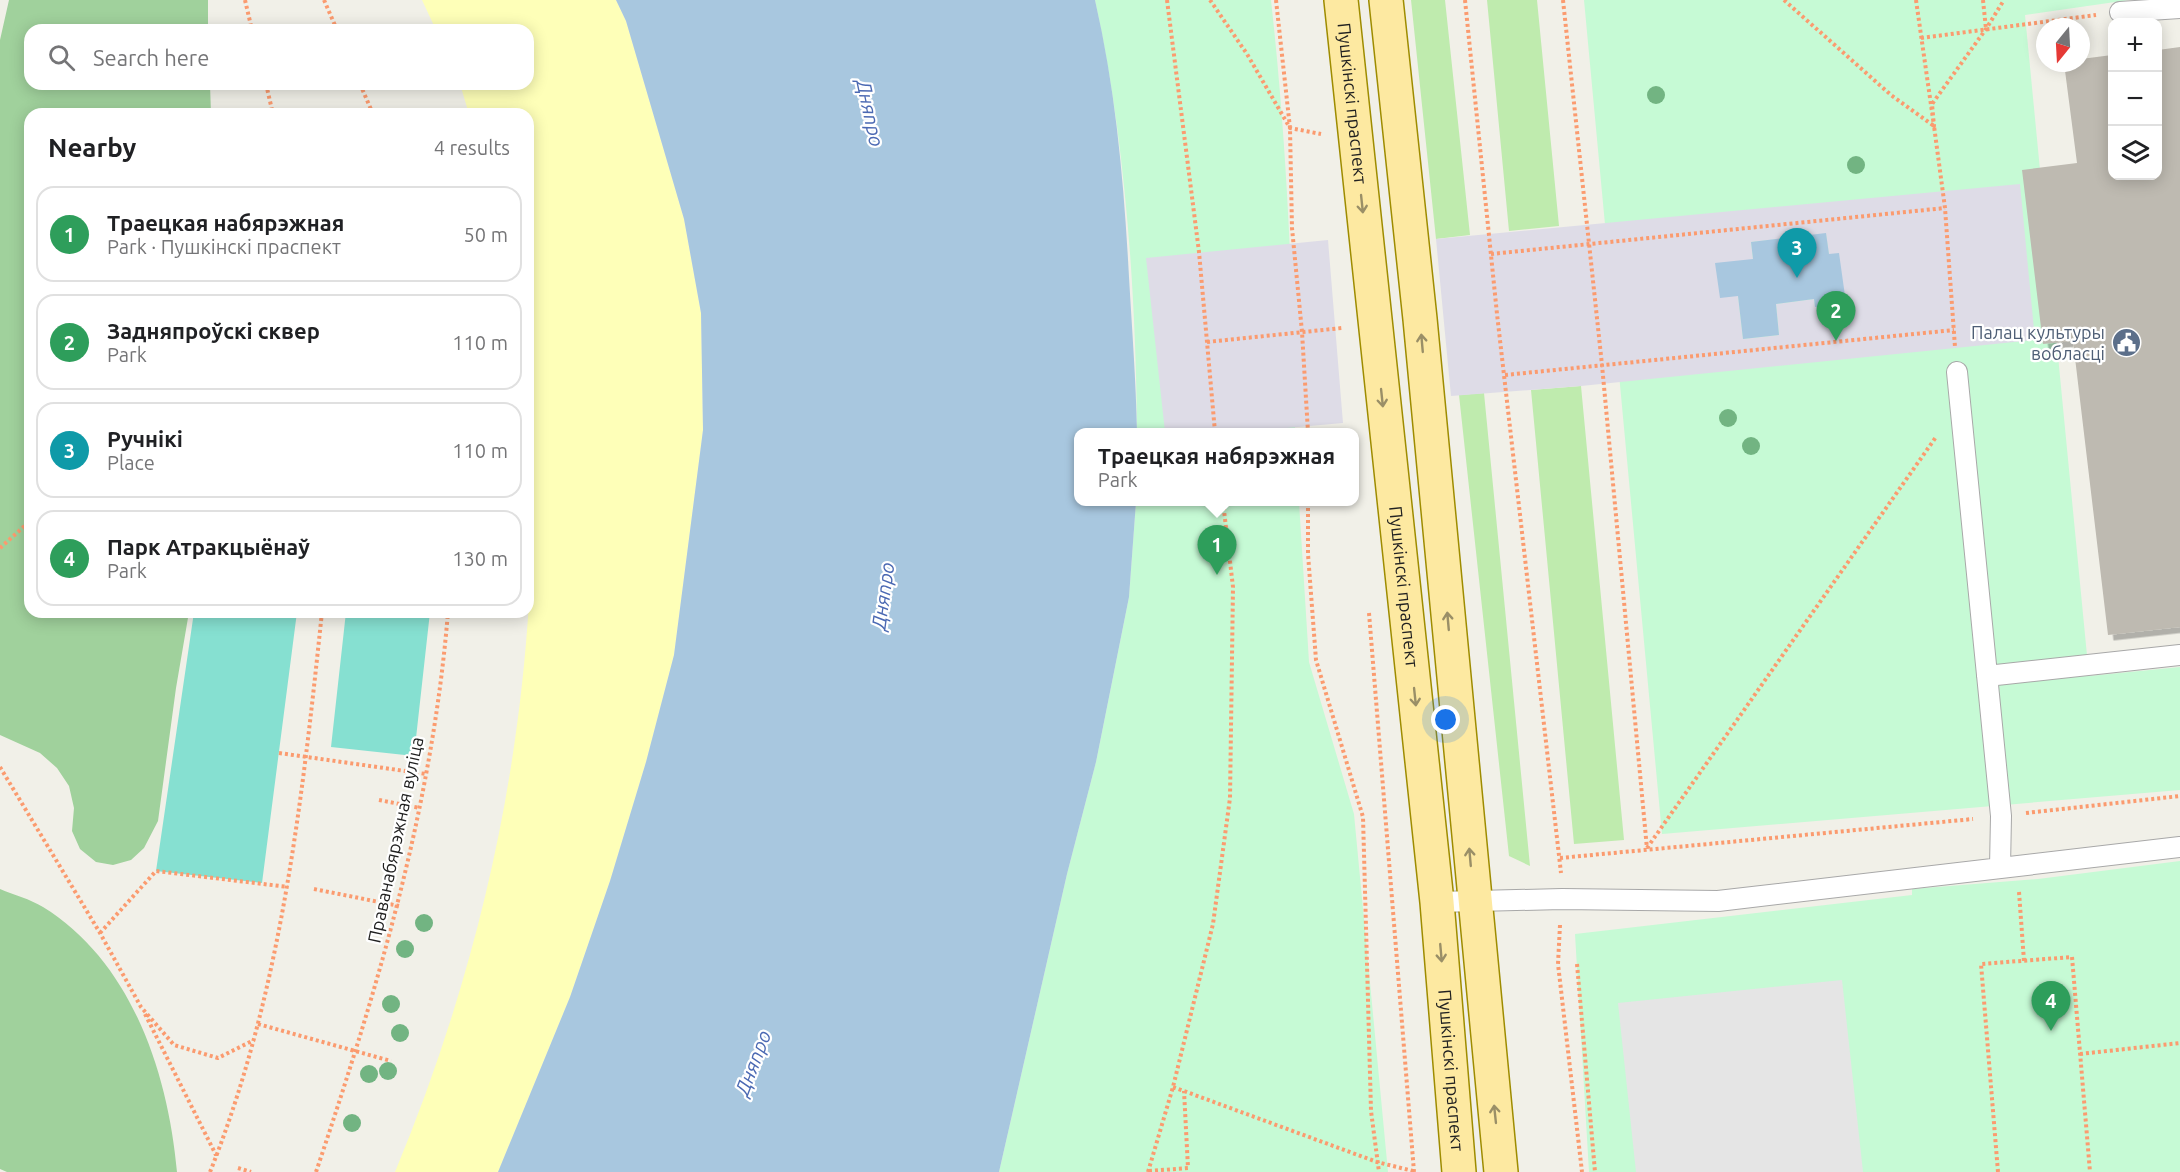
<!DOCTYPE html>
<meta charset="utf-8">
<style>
:root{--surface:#fff;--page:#f2f2f2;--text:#202124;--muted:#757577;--line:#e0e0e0;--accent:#d22d00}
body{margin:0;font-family:Ubuntu,sans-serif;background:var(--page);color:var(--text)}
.controls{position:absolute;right:18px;top:18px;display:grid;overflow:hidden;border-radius:12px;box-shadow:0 3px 15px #0003}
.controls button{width:54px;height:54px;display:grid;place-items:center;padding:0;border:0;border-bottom:2px solid var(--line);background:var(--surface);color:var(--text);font:30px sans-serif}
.compass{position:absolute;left:2036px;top:18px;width:54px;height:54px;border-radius:50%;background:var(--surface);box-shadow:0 3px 15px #0003;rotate:198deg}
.you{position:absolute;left:1446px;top:720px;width:21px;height:21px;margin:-15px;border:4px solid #fff;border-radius:50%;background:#1a73e8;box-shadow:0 0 0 9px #1a73e833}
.badge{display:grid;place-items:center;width:39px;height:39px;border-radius:50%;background:var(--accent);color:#fff;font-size:20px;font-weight:700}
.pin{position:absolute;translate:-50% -50px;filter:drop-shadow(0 2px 3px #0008)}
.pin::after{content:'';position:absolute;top:32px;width:21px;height:18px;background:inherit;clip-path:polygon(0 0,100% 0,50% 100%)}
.popup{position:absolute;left:1074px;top:428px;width:285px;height:78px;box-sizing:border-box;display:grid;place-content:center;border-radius:12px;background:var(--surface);filter:drop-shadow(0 2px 4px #0005);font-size:20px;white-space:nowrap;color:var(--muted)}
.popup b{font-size:22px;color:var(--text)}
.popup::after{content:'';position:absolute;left:50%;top:100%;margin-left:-12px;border:12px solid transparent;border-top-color:var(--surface)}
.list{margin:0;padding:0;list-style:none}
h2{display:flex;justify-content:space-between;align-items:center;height:78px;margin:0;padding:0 24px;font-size:26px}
h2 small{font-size:20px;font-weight:400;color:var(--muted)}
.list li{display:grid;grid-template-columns:39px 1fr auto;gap:18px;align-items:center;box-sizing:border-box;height:96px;margin:0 12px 12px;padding:0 12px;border:2px solid var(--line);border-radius:18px}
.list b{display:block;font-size:22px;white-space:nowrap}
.list p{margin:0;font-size:20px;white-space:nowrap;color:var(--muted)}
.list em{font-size:20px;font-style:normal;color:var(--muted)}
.icon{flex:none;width:33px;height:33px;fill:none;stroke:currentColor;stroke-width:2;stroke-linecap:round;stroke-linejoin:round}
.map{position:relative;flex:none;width:2180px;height:1172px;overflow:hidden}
.search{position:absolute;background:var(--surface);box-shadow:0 3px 15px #0003;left:24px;top:24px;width:510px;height:66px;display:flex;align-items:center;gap:15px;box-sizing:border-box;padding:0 21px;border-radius:18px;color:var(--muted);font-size:22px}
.panel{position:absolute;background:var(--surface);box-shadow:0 3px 15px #0003;left:24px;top:108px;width:510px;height:510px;border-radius:18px}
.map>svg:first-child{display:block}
</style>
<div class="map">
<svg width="2180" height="1172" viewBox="0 0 2180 1172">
<defs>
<filter id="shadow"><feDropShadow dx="5.5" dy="5.5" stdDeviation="0" flood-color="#0004"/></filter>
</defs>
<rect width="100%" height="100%" fill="#f1f0e8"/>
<path fill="#bfebae" d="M1411 0H1445L1470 235 1436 239Z
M1487 0H1537L1559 226 1509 231Z
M1581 386 1624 840 1574 844 1531 390Z
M1484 393 1530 866 1509 856 1459 395Z"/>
<path fill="#a0d19c" d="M9 0H208V30H30V84H210L211 114H30V612H189L176 688 158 821 144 848 131 860 113 865 96 862 80 849 72 831 74 808 69 786 57 768 40 753 0 735V40Z
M0 889C14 895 30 899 43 907 132 962 168 1073 177 1172H7L0 1169Z"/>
<path fill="#feffb8" d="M422 0H616L626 21 684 219 701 313 703 430 674 655 646 762 610 881 570 997 498 1172H395C471 989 517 800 529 602 533 534 535 466 528 399V114H469L460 84H528V30H436Z"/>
<path fill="#c6fad5" d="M1095 0H1271C1287 144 1293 288 1295 432H1137C1136 292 1125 137 1095 0Z
M1584 0H2129L2025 15 2089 676 2180 667V790L1662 834Z
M1136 502H1299L1309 662 1354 814 1388 1172H999L1067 874 1096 762 1129 597Z
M2180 861V1172H1589L1575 934 1912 895V889L2038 879Z"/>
<path fill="#86e0d1" d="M194 612H297L262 883 156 871Z
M346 612H430L414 756 331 747Z"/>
<path fill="#e5e5e5" d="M1842 980 1863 1172H1636L1618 1003Z"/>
<path fill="#dedce7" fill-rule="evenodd" d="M2020 184 2035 340 1581 386 1451 396 1436 239ZM1826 234 1829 255 1839 254 1815 306 1814 299 1776 304 1779 335 1743 339 1738 296 1753 259 1751 242Z
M1328 240 1343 423 1242 432H1165L1146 258Z"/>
<path fill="#a8c7df" d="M616 0H1095C1116 91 1124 184 1129 277 1132 329 1136 381 1137 432H1079V502H1136L1129 597 1096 762 1067 874 999 1172H498L570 997 610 881 646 762 674 655 703 430 701 313 684 219 626 21Z
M1826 233 1829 254 1839 253 1846 303 1815 307 1814 299 1776 304 1779 335 1743 339 1738 296 1720 298 1715 263 1753 259 1751 242Z"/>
<path fill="#bebab1" filter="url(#shadow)" d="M2180 47V627L2108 635 2073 341 2043 344 2022 170 2077 163 2064 63H2081V59L2112 55V176H2158V50Z"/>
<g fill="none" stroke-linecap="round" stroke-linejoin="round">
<defs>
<path id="service" d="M2120 12 2180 8
M1957 372 2001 816 2000 867
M1987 676 2180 655
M1437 902 1562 899 1718 901 2180 847"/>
<g id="primary">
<path id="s1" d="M1341 0 1437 902 1459 1172"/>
<path d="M1386 0 1420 319 1501 1172"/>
</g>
</defs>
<use href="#service" stroke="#a8a8a8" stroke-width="22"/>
<use href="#primary" stroke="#9e8c00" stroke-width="36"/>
<path stroke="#fb9b6f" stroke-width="4" stroke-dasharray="3 3" stroke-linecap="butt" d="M245 0 252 30
M324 0 337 30
M1167 0 1199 252 1215 432
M1210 0 1247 54 1290 128 1321 134
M1276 0 1290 128 1292 228 1302 332 1308 432
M1465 0 1497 314 1561 873
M1563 0 1602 365 1647 849
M1784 0 1891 95 1934 126 1945 208 1955 347
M1916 0 1934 126 1932 104 1986 29 2004 0
M1983 0 1986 29
M1921 38 2096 15
M266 84 273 114
M360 84 373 114
M1491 254 1945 208
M1207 342 1342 328
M1505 375 1954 330
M1308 502V554L1316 660 1363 817 1371 1111 1379 1172
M0 548 30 521
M1369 613 1414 1172
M279 753 426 774
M0 767 100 933 141 1007 174 1045 218 1058 254 1040
M379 800 420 808
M2026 813 2180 796
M1647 848 1936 437
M1560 858 1973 819
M314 889 399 906
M2019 892 2024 961
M1560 925 1558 964 1582 1172
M100 933 156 871 288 887
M1577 964 1595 1172
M145 1014 216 1155
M258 1024 391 1061
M2080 1054 2180 1043
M1173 1087 1377 1162 1413 1171
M238 1168 251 1172
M1149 1171 1188 1168 1184 1091
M210 1172C281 994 302 802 322 612
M316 1172C378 987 432 808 448 612
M1148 1172 1173 1087 1213 924 1230 798 1233 587 1223 502
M1998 1172 1981 964 2072 957 2090 1172"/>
<use href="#service" stroke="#fff" stroke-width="20"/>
<use href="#primary" stroke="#fde9a1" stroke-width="33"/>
</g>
<g fill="#72b482">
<circle cx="1656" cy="95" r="9"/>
<circle cx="1856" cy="165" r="9"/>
<circle cx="1728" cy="418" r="9"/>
<circle cx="1751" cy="446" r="9"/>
<circle cx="424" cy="923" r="9"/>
<circle cx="405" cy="949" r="9"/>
<circle cx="391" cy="1004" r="9"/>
<circle cx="400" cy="1033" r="9"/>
<circle cx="388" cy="1071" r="9"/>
<circle cx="369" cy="1074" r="9"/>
<circle cx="352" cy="1123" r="9"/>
</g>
<defs><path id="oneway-shaft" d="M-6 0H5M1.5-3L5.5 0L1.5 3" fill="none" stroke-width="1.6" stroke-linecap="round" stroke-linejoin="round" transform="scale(1.5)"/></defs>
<g stroke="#9a8f67">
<use href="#oneway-shaft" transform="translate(1362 204) rotate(84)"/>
<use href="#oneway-shaft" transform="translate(1422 343) rotate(-95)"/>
<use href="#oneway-shaft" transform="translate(1382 398) rotate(84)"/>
<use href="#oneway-shaft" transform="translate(1448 621) rotate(-95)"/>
<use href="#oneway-shaft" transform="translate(1415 697) rotate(84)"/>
<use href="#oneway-shaft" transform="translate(1470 857) rotate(-95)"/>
<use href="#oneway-shaft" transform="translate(1441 953) rotate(85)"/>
<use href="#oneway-shaft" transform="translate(1495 1114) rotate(-96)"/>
</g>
<defs>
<symbol id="civic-disc" viewBox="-11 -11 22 22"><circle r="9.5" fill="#5c6f8a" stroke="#fff"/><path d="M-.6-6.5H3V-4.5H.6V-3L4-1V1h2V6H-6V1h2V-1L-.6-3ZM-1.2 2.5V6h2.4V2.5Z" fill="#fff"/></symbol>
</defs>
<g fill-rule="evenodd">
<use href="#civic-disc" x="2110" y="326" width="33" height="33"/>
</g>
<g text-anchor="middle" stroke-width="4.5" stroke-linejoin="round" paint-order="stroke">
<g font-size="18" fill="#212121" stroke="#fff">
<text dy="6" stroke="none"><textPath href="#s1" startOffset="104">Пушкінскі праспект</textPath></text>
<text dy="6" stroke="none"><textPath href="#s1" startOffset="590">Пушкінскі праспект</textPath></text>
<text transform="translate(396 840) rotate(-78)" y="6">Праванабярэжная вуліца</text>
<text dy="6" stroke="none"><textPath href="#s1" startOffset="1076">Пушкінскі праспект</textPath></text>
</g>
<g font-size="18" fill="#4e5e75" stroke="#fff" text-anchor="end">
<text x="2105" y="339">Палац культуры<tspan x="2105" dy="21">вобласці</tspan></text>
</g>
<g font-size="20" font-style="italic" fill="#4b69b3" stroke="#fff">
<text transform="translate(870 113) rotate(78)" y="7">Дняпро</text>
<text transform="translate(883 596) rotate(-82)" y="7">Дняпро</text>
<text transform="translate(753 1063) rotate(-69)" y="7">Дняпро</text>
</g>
</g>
</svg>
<div class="controls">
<button>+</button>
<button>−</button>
<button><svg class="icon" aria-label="layers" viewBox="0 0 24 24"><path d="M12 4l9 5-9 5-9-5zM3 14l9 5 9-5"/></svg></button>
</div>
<svg class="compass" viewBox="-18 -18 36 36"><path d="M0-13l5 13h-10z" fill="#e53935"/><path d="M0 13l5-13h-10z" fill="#757577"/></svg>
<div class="you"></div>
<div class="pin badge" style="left:1217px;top:575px;background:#2e9e5b">1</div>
<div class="popup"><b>Траецкая набярэжная</b>Park</div>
<div class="pin badge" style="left:1836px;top:341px;background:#2e9e5b">2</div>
<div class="pin badge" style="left:1797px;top:278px;background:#0f9aa8">3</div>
<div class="pin badge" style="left:2051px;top:1031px;background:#2e9e5b">4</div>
<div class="search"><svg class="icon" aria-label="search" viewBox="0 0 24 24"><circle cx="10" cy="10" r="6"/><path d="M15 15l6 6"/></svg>Search here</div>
<section class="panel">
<h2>Nearby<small>4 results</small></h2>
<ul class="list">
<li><span class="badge" style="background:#2e9e5b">1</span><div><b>Траецкая набярэжная</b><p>Park · Пушкінскі праспект</p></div><em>50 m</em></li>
<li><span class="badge" style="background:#2e9e5b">2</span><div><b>Задняпроўскі сквер</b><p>Park</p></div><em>110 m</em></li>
<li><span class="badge" style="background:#0f9aa8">3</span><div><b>Ручнікі</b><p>Place</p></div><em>110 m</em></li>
<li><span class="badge" style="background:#2e9e5b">4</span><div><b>Парк Атракцыёнаў</b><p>Park</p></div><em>130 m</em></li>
</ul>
</section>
</div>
